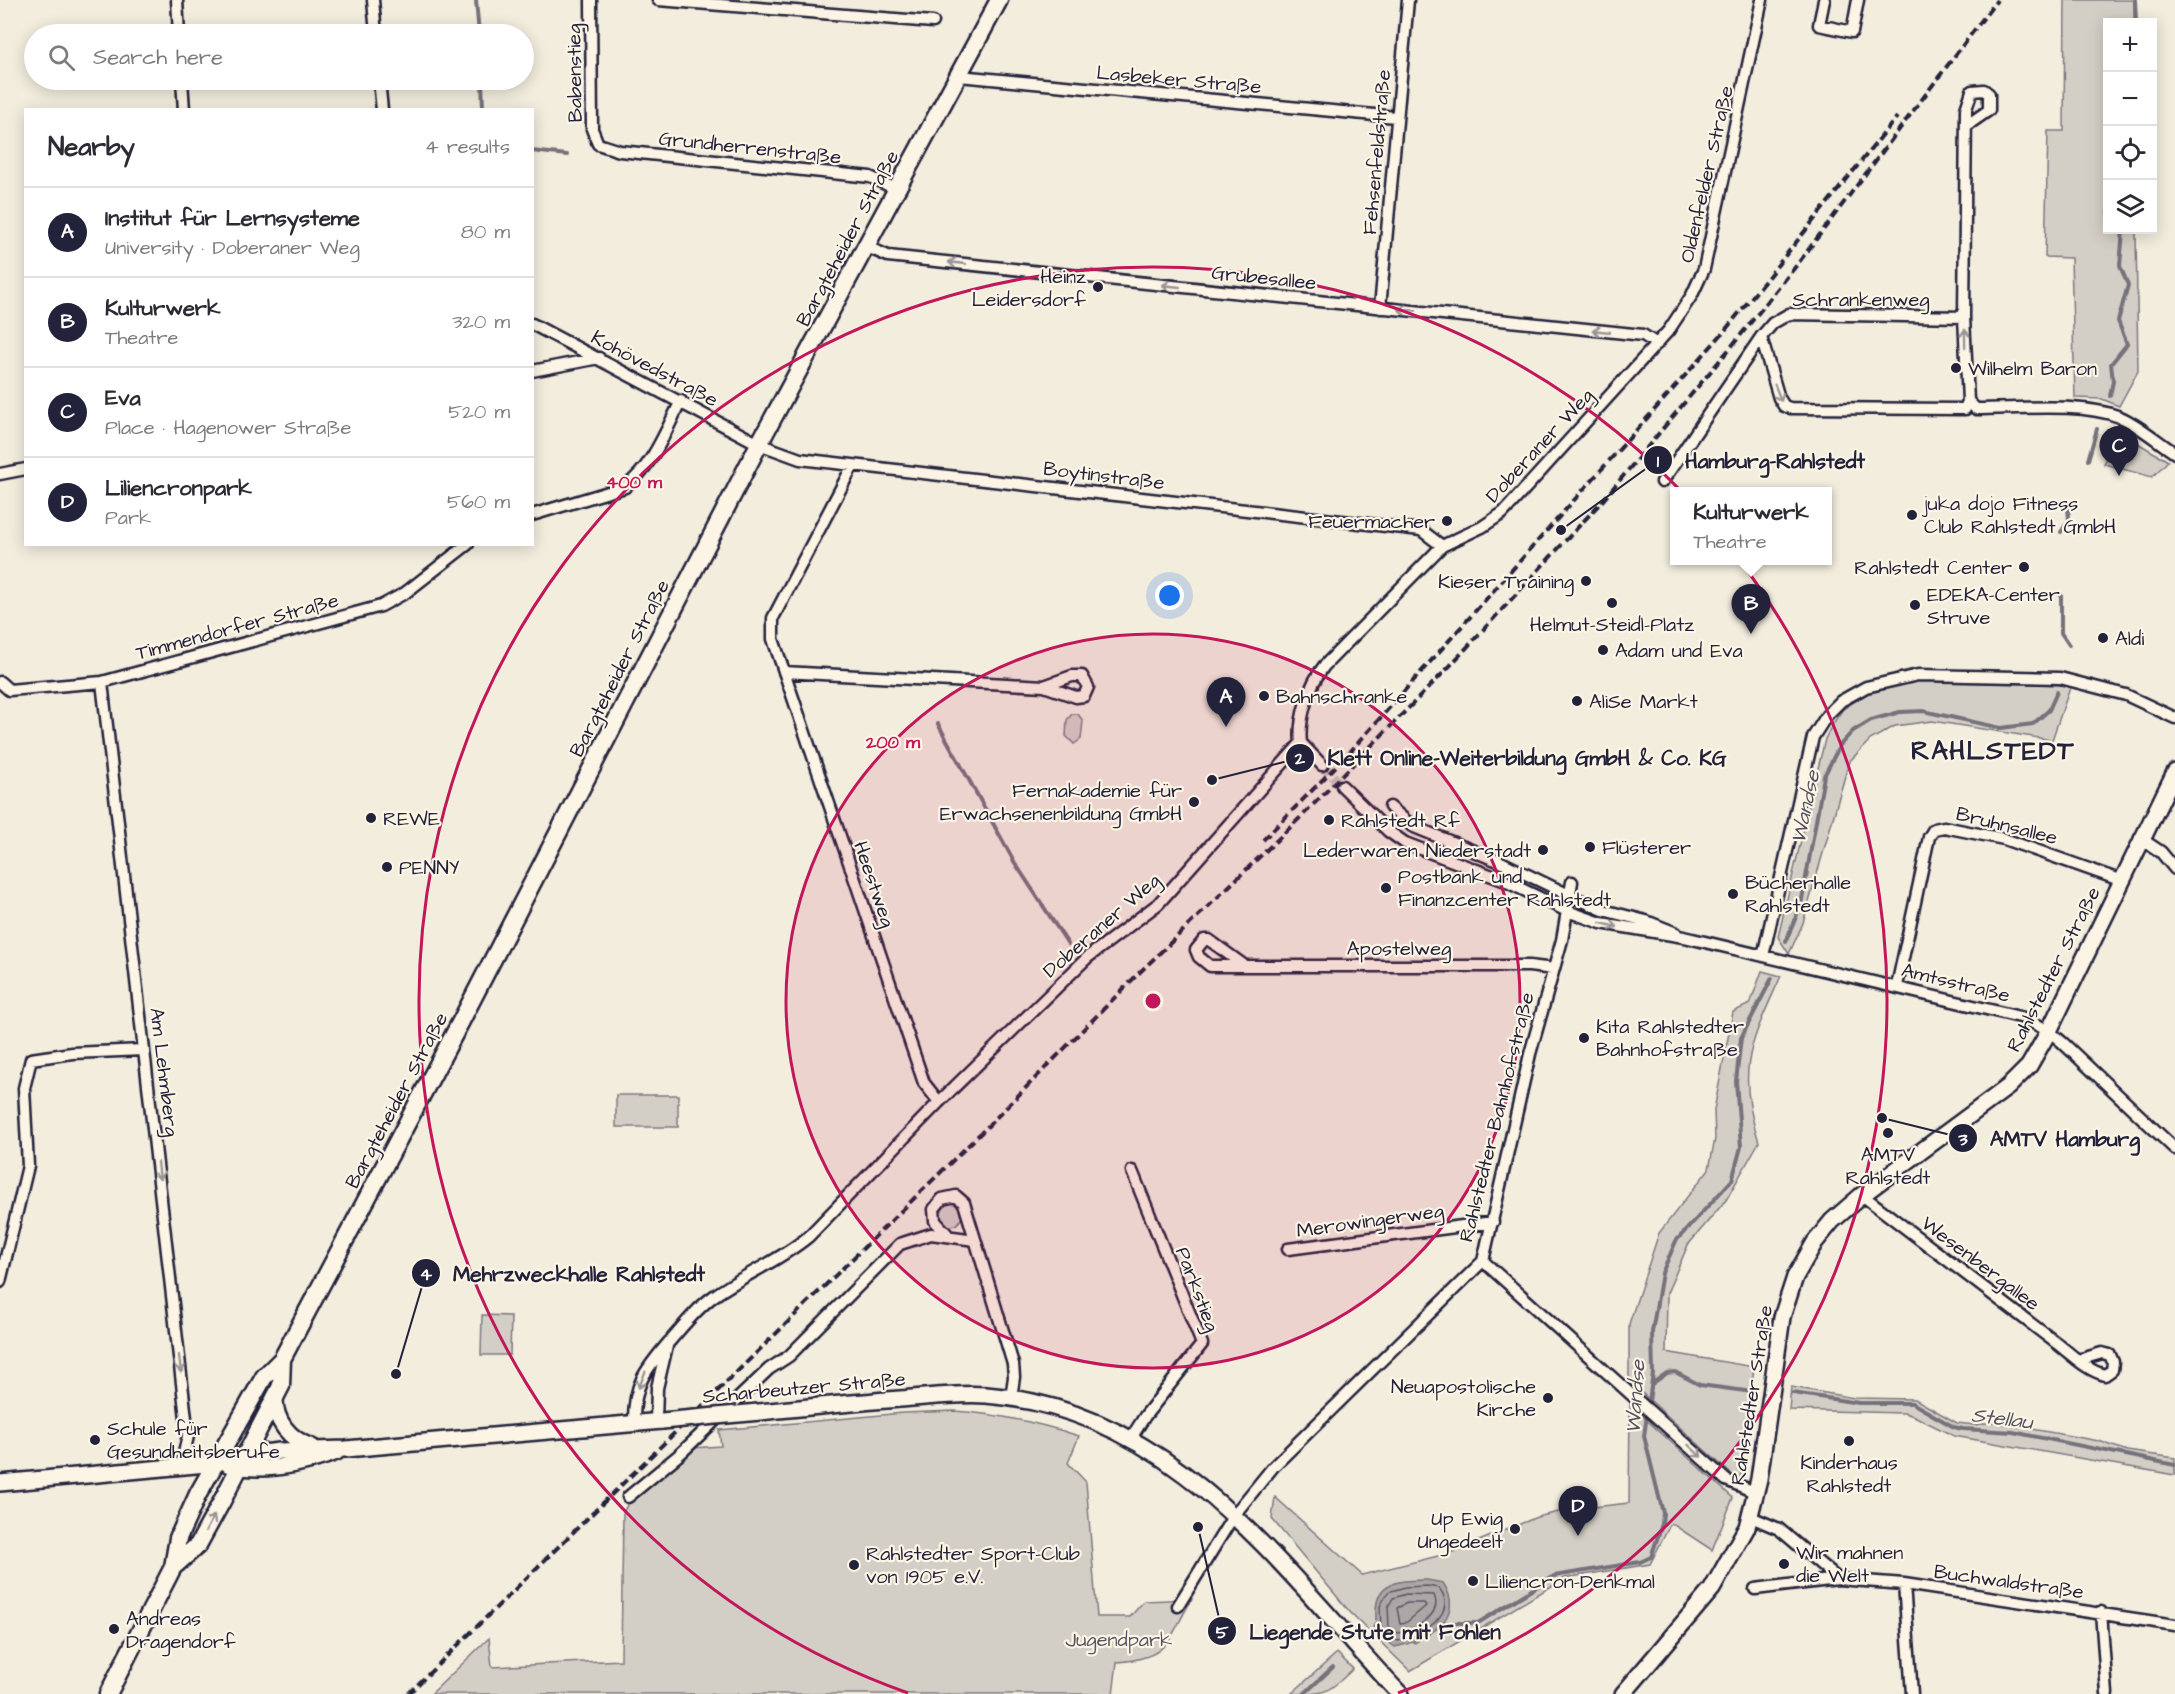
<!DOCTYPE html>
<meta charset="utf-8">
<style>
:root{--surface:#fff;--page:#f2f2f3;--text:#2b2b33;--muted:#7c7c81;--line:#e1e1e2;--accent:#22223b}
body{margin:0;font-family:"Architects Daughter",sans-serif;background:var(--page);color:var(--text)}
.controls{position:absolute;right:18px;top:18px;display:grid;overflow:hidden;border-radius:0px;box-shadow:0 3px 15px #0003}
.controls button{width:54px;height:54px;display:grid;place-items:center;padding:0;border:0;border-bottom:2px solid var(--line);background:var(--surface);color:var(--text);font:30px sans-serif}
.you{position:absolute;left:1170px;top:596px;width:21px;height:21px;margin:-15px;border:4px solid #fff;border-radius:50%;background:#1a73e8;box-shadow:0 0 0 9px #1a73e833}
.badge{display:grid;place-items:center;width:39px;height:39px;border-radius:50%;background:var(--accent);color:#fff;font-size:20px;font-weight:700}
.pin{position:absolute;translate:-50% -50px;filter:drop-shadow(0 2px 3px #0008)}
.pin::after{content:'';position:absolute;top:32px;width:21px;height:18px;background:inherit;clip-path:polygon(0 0,100% 0,50% 100%)}
.popup{position:absolute;left:1670px;top:487px;width:162px;height:78px;box-sizing:border-box;display:grid;place-content:center;border-radius:0px;background:var(--surface);filter:drop-shadow(0 2px 4px #0005);font-size:20px;white-space:nowrap;color:var(--muted)}
.popup b{font-size:22px;color:var(--text)}
.popup::after{content:'';position:absolute;left:50%;top:100%;margin-left:-12px;border:12px solid transparent;border-top-color:var(--surface)}
.list{margin:0;padding:0;list-style:none}
h2{display:flex;justify-content:space-between;align-items:center;height:78px;margin:0;padding:0 24px;font-size:26px}
h2 small{font-size:20px;font-weight:400;color:var(--muted)}
.list li{display:grid;grid-template-columns:39px 1fr auto;gap:18px;align-items:center;box-sizing:border-box;height:90px;padding:0 24px;border-top:2px solid var(--line)}
.list b{display:block;font-size:22px;white-space:nowrap}
.list p{margin:0;font-size:20px;white-space:nowrap;color:var(--muted)}
.list em{font-size:20px;font-style:normal;color:var(--muted)}
.icon{flex:none;width:33px;height:33px;fill:none;stroke:currentColor;stroke-width:2;stroke-linecap:round;stroke-linejoin:round}
.map{position:relative;flex:none;width:2175px;height:1694px;overflow:hidden}
.search{position:absolute;background:var(--surface);box-shadow:0 3px 15px #0003;left:24px;top:24px;width:510px;height:66px;display:flex;align-items:center;gap:15px;box-sizing:border-box;padding:0 21px;border-radius:33px;color:var(--muted);font-size:22px}
.panel{position:absolute;background:var(--surface);box-shadow:0 3px 15px #0003;left:24px;top:108px;width:510px;height:438px;border-radius:0px}
.map>svg:first-child{display:block}
</style>
<div class="map">
<svg width="2175" height="1694" viewBox="0 0 2175 1694">
<rect width="100%" height="100%" fill="#f3edde"/>
<filter id="ink" filterUnits="userSpaceOnUse"><feTurbulence type="fractalNoise" baseFrequency=".0167" numOctaves="2"/><feDisplacementMap in="SourceGraphic" scale="12" xChannelSelector="R" yChannelSelector="G"/><feConvolveMatrix kernelMatrix="1 2 1 2 8 2 1 2 1" color-interpolation-filters="sRGB"/></filter>
<g filter="url(#ink)">
<path fill="#d4cfc6" stroke="#7b7880" stroke-width="1.5" fill-rule="evenodd" d="M2065 0H2134V22H2108V230H2136L2138 371 2119 406 2102 399 2075 398 2071 258 2045 257 2048 131H2064Z
M2112 432 2131 439 2168 461 2152 477 2104 464Z
M1920 681 2071 685 2052 740 1932 721 1895 726 1870 740 1849 762 1803 923 1789 954 1778 937 1825 739 1832 725 1843 709 1868 693 1893 685Z
M1072 714H1078L1083 721 1081 739 1074 744 1066 736 1067 720Z
M1762 971 1781 976C1751 1043 1735 1068 1759 1142L1726 1200 1688 1245 1667 1293 1666 1352 1754 1367 1740 1482 1629 1381V1324L1659 1233 1709 1169 1715 1139 1714 1110 1733 1012 1750 1004Z
M616 1095H678V1127H616Z
M938 1214a12 12 0 1 1 24 0a12 12 0 1 1-24 0Z
M482 1315 511 1316 510 1355H481Z
M1791 1387 1854 1398 1915 1399 1957 1423 1975 1425 1992 1422 2099 1441 2127 1451 2175 1458V1475L1954 1436 1914 1416 1904 1413 1789 1410Z
M1630 1405 1733 1498 1712 1550 1671 1523 1650 1564 1565 1578 1410 1671 1349 1611 1272 1519 1275 1497 1362 1575 1450 1553 1537 1517 1567 1510 1629 1503ZM1376 1622 1444 1623 1415 1643 1373 1627Z
M954 1411C997 1414 1037 1422 1079 1436L1068 1463 1086 1482 1097 1617H1130L1144 1601 1192 1599C1168 1639 1171 1658 1117 1662L1113 1694H431L489 1638 492 1667 621 1660 623 1513 629 1501 692 1448 721 1446 719 1430 903 1413Z
M1337 1653 1353 1669C1326 1694 1327 1694 1291 1694Z"/>
<path fill="#aca7a6" stroke="#75727b" stroke-width="1.5" d="M1427 1580 1443 1583C1467 1618 1426 1641 1395 1647L1374 1632C1373 1626 1376 1624 1376 1618 1374 1580 1396 1581 1427 1580Z"/>
<g fill="none" stroke-linecap="round" stroke-linejoin="round">
<path stroke="#595766" stroke-width="1.5" d="M1427 1586 1439 1588C1460 1614 1419 1637 1398 1641L1381 1629 1380 1606 1388 1592 1405 1587Z
M1406 1594 1434 1595C1443 1615 1415 1630 1398 1633L1389 1626 1388 1607 1393 1598Z
M1407 1603H1424L1426 1606 1407 1622 1400 1623 1397 1608Z"/>
<path stroke="#75727b" stroke-width="4" d="M476 0 479 34
M2135 0 2136 22
M482 80 483 110
M532 151 567 155
M2110 396 2113 381 2111 364 2127 344 2118 321 2128 285 2120 266 2123 230
M2088 460 2097 429
M2061 532 2069 520 2068 506
M2061 595V633L2069 645
M938 724 1015 863 1068 944
M1786 941 1801 905 1824 776 1840 745 1853 731 1871 720 1900 712 1923 711 2001 728 2033 724 2049 710 2057 692
M1653 1383 1667 1373 1675 1372 1700 1385 1753 1392
M1793 1393 1859 1403H1912L1954 1427 1963 1429 2013 1432 2175 1465
M1440 1623H1478L1554 1576 1640 1562 1651 1557 1662 1524 1663 1513 1644 1436 1653 1373 1652 1332 1662 1273 1676 1241 1732 1180 1741 1147 1736 1081 1741 1038 1772 978
M1304 1694 1333 1667"/>
<path stroke="#c9c4bd" stroke-width="10" stroke-dasharray="10 5" stroke-linecap="butt" d="M1322 765 1342 786"/>
<defs>
<path id="street" d="M177 0 179 34
M373 0 376 34
M591 0 592 129 598 144 620 151 870 177 896 189
M658 0 933 22
M1824 0 1819 25 1852 32 1858 0
M959 76 1396 117
M182 80 184 110
M379 80 382 110
M1966 126 1989 110V94L1984 90 1972 91 1966 109 1964 317 1968 401
M867 247 888 256 1643 335 1657 344
M1380 308 1408 0
M532 324 759 444 800 459 1421 530 1442 546
M1761 337 1779 398 1784 406 1790 408 1965 409 1968 401
M532 371 599 358
M1968 401 1976 409C2019 409 2080 402 2120 417 2139 425 2158 442 2175 453
M853 465 773 618V639L924 1083 939 1102
M0 474 26 469
M1662 482 1761 337 1773 323 1789 314 1964 317
M532 515 625 487C653 466 665 432 681 401
M784 672 1044 686 1076 697 1084 696 1088 687 1082 676H1072L1044 686
M0 682 9 690 102 682 381 606 405 593 468 544
M102 682 188 1436 181 1466
M1301 743 1322 765
M1342 786 1388 831 1405 843 1503 880 1567 911 1601 923 1684 937 2024 1018 2049 1031 2063 1043 2175 1149
M1390 807 1412 826 1503 863 1569 895 1603 910 1646 921 1676 933
M2140 838 2161 852 2175 869
M1763 956 1813 737 1827 715 1841 701 1866 687 1918 675 2060 678 2126 695 2175 718
M1245 966 1209 940H1204L1196 950 1199 957 1210 966H1529L1554 969
M1897 986 1929 837 1934 829 1944 827 2004 839 2120 880
M1862 1195 2059 1345C2073 1356 2088 1371 2105 1375L2112 1370 2113 1362 2110 1355 2102 1353 2078 1360
M947 1234 935 1221 934 1209 942 1199 956 1196 964 1203 1013 1364 1014 1377 1011 1398
M1288 1249 1493 1222
M1483 1261 1726 1480 1757 1493
M0 1282 28 1166 24 1088 31 1059 72 1053 144 1050
M656 1422 657 1388 667 1346
M634 1424C633 1385 645 1370 669 1342 683 1326 697 1308 714 1296 745 1274 779 1261 808 1237L939 1102 1088 957 1158 904 1301 743C1298 719 1309 685 1324 666L1442 546 1482 527 1503 513 1669 330 1692 295 1704 269 1762 0
M1131 1438 1145 1416 1202 1344 1132 1171
M628 1497 680 1454 769 1369 789 1356 900 1244 931 1234 975 1240
M1751 1517 1779 1529 1838 1579 1904 1584 2175 1625
M1904 1584 1912 1694
M1755 1589 1838 1579
M1178 1606 1234 1515 1273 1467 1483 1261 1530 1054 1562 940 1572 882
M2101 1612 2107 1694"/>
<path id="secondary" d="M275 1397C274 1421 290 1440 312 1447
M738 1414C792 1409 846 1403 900 1399 929 1397 958 1393 986 1395 1176 1410 1280 1568 1400 1694
M229 1465C265 1473 302 1465 337 1452
M0 1483 217 1463 246 1455 280 1451 346 1449 662 1421
M1623 1694 1712 1589 1747 1527 1759 1479 1782 1317 1795 1277 1815 1242 1832 1221 1862 1195 2008 1087 2029 1066 2049 1031 2175 772"/>
<path id="primary" d="M173 1567 198 1545 221 1503 281 1386 282 1359
M108 1694 173 1567 178 1538 198 1494 264 1377 282 1359 460 1023 759 444 999 0"/>
</defs>
<use href="#street" stroke="#22223b" stroke-width="15"/>
<use href="#secondary" stroke="#22223b" stroke-width="20"/>
<use href="#primary" stroke="#22223b" stroke-width="21"/>
<use href="#street" stroke="#fcf5e5" stroke-width="10"/>
<use href="#secondary" stroke="#fcf5e5" stroke-width="15"/>
<use href="#primary" stroke="#fcf5e5" stroke-width="16"/>
<path stroke="#22223b" stroke-width="4" stroke-dasharray="9 4.5" stroke-linecap="butt" d="M1263 840 1349 753 1722 334 1897 117
M408 1694 989 1125 1138 974 1304 814 1447 669 1604 499 1731 347 1796 266 1997 0"/>
<defs>
<path id="secondary-bridge" d="M662 1421 738 1414"/>
</defs>
<use href="#secondary-bridge" stroke="#22223b" stroke-width="20" stroke-linecap="butt"/>
<use href="#secondary-bridge" stroke="#fcf5e5" stroke-width="15"/>
</g>
<defs><path id="oneway-shaft" d="M-6 0H5M1.5-3L5.5 0L1.5 3" fill="none" stroke-width="1.6" stroke-linecap="round" stroke-linejoin="round" transform="scale(1.5)"/></defs>
<g stroke="#9a9698">
<use href="#oneway-shaft" transform="translate(957 263) rotate(-174)"/>
<use href="#oneway-shaft" transform="translate(1171 286) rotate(-174)"/>
<use href="#oneway-shaft" transform="translate(1407 310) rotate(-175)"/>
<use href="#oneway-shaft" transform="translate(1601 331) rotate(-174)"/>
<use href="#oneway-shaft" transform="translate(1965 338) rotate(-91)"/>
<use href="#oneway-shaft" transform="translate(1778 393) rotate(68)"/>
<use href="#oneway-shaft" transform="translate(1609 925) rotate(14)"/>
<use href="#oneway-shaft" transform="translate(159 1171) rotate(84)"/>
<use href="#oneway-shaft" transform="translate(180 1364) rotate(83)"/>
<use href="#oneway-shaft" transform="translate(642 1380) rotate(112)"/>
<use href="#oneway-shaft" transform="translate(1695 1451) rotate(43)"/>
<use href="#oneway-shaft" transform="translate(210 1523) rotate(-62)"/>
</g>
</g>
<circle cx="1153" cy="1001" r="367" fill="#c2185b" fill-opacity=".12"/>
<g fill="none" stroke="#c2185b" stroke-width="3">
<circle cx="1153" cy="1001" r="367"/>
<path d="M908 1693A734 734 0 1 1 1398 1693"/>
</g>
<g fill="#22223b" stroke="#fcf5e5" stroke-width="2">
<circle cx="1098" cy="287" r="6"/>
<circle cx="1956" cy="368" r="6"/>
<circle cx="1912" cy="515" r="6"/>
<circle cx="1447" cy="521" r="6"/>
<circle cx="2024" cy="567" r="6"/>
<circle cx="1586" cy="581" r="6"/>
<circle cx="1612" cy="603" r="6"/>
<circle cx="1915" cy="605" r="6"/>
<circle cx="2103" cy="638" r="6"/>
<circle cx="1603" cy="650" r="6"/>
<circle cx="1264" cy="696" r="6"/>
<circle cx="1577" cy="701" r="6"/>
<circle cx="1194" cy="802" r="6"/>
<circle cx="371" cy="818" r="6"/>
<circle cx="1329" cy="820" r="6"/>
<circle cx="1590" cy="847" r="6"/>
<circle cx="1543" cy="850" r="6"/>
<circle cx="387" cy="867" r="6"/>
<circle cx="1386" cy="888" r="6"/>
<circle cx="1733" cy="894" r="6"/>
<circle cx="1584" cy="1038" r="6"/>
<circle cx="1888" cy="1133" r="6"/>
<circle cx="1548" cy="1398" r="6"/>
<circle cx="95" cy="1440" r="6"/>
<circle cx="1849" cy="1441" r="6"/>
<circle cx="1515" cy="1529" r="6"/>
<circle cx="1784" cy="1564" r="6"/>
<circle cx="854" cy="1565" r="6"/>
<circle cx="1473" cy="1581" r="6"/>
<circle cx="114" cy="1629" r="6"/>
</g>
<g text-anchor="middle" stroke-width="4.5" stroke-linejoin="round" paint-order="stroke">
<g font-size="20" fill="#22223b" stroke="#fcf5e5">
<text transform="translate(574 73) rotate(-91)" y="7">Babenstieg</text>
<text transform="translate(1179 79) rotate(5)" y="7">Lasbeker Straße</text>
<text transform="translate(750 147) rotate(6)" y="7">Grundherrenstraße</text>
<text transform="translate(1376 152) rotate(-85)" y="7">Fehsenfeldstraße</text>
<text transform="translate(1706 174) rotate(-77)" y="7">Oldenfelder Straße</text>
<text transform="translate(847 238) rotate(-62)" y="7">Bargteheider Straße</text>
<text transform="translate(1264 277) rotate(6)" y="7">Grubesallee</text>
<text x="1861" y="306">Schrankenweg</text>
<text transform="translate(655 368) rotate(28)" y="7">Kohövedstraße</text>
<text transform="translate(1539 445) rotate(-47)" y="7">Doberaner Weg</text>
<text transform="translate(1104 475) rotate(7)" y="7">Boytinstraße</text>
<text transform="translate(237 626) rotate(-15)" y="7">Timmendorfer Straße</text>
<text transform="translate(619 668) rotate(-63)" y="7">Bargteheider Straße</text>
<text transform="translate(2007 825) rotate(14)" y="7">Bruhnsallee</text>
<text transform="translate(875 884) rotate(71)" y="7">Heestweg</text>
<text transform="translate(1101 925) rotate(-41)" y="7">Doberaner Weg</text>
<text x="1399" y="955">Apostelweg</text>
<text transform="translate(2053 969) rotate(-63)" y="7">Rahlstedter Straße</text>
<text transform="translate(1956 982) rotate(14)" y="7">Amtsstraße</text>
<text transform="translate(165 1072) rotate(83)" y="7">Am Lehmberg</text>
<text transform="translate(396 1100) rotate(-62)" y="7">Bargteheider Straße</text>
<text transform="translate(1496 1117) rotate(-76)" y="7">Rahlstedter Bahnhofstraße</text>
<text transform="translate(1370 1220) rotate(-8)" y="7">Merowingerweg</text>
<text transform="translate(1981 1263) rotate(37)" y="7">Wesenbergallee</text>
<text transform="translate(1198 1289) rotate(69)" y="7">Parkstieg</text>
<text transform="translate(804 1387) rotate(-5)" y="7">Scharbeutzer Straße</text>
<text transform="translate(1751 1395) rotate(-81)" y="7">Rahlstedter Straße</text>
<text transform="translate(2009 1581) rotate(8)" y="7">Buchwaldstraße</text>
</g>
<g font-size="20" fill="#22223b" stroke="#fcf5e5" text-anchor="start">
<text x="1086" y="283" text-anchor="end">Heinz<tspan x="1086" dy="23">Leidersdorf</tspan></text>
<text x="1968" y="375">Wilhelm Baron</text>
<text x="1924" y="510">juka dojo Fitness<tspan x="1924" dy="23">Club Rahlstedt GmbH</tspan></text>
<text x="1435" y="528" text-anchor="end">Feuermacher</text>
<text x="2012" y="574" text-anchor="end">Rahlstedt Center</text>
<text x="1574" y="588" text-anchor="end">Kieser Training</text>
<text x="1927" y="601">EDEKA-Center<tspan x="1927" dy="23">Struve</tspan></text>
<text x="1612" y="631" text-anchor="middle">Helmut-Steidl-Platz</text>
<text x="2115" y="645">Aldi</text>
<text x="1615" y="657">Adam und Eva</text>
<text x="1276" y="703">Bahnschranke</text>
<text x="1589" y="708">AliSe Markt</text>
<text x="1182" y="797" text-anchor="end">Fernakademie für<tspan x="1182" dy="23">Erwachsenenbildung GmbH</tspan></text>
<text x="383" y="825">REWE</text>
<text x="1341" y="827">Rahlstedt Rf</text>
<text x="1602" y="854">Flüsterer</text>
<text x="1531" y="857" text-anchor="end">Lederwaren Niederstadt</text>
<text x="399" y="874">PENNY</text>
<text x="1398" y="883">Postbank und<tspan x="1398" dy="23">Finanzcenter Rahlstedt</tspan></text>
<text x="1745" y="889">Bücherhalle<tspan x="1745" dy="23">Rahlstedt</tspan></text>
<text x="1596" y="1033">Kita Rahlstedter<tspan x="1596" dy="23">Bahnhofstraße</tspan></text>
<text x="1888" y="1161" text-anchor="middle">AMTV<tspan x="1888" dy="23">Rahlstedt</tspan></text>
<text x="1536" y="1393" text-anchor="end">Neuapostolische<tspan x="1536" dy="23">Kirche</tspan></text>
<text x="107" y="1435">Schule für<tspan x="107" dy="23">Gesundheitsberufe</tspan></text>
<text x="1849" y="1469" text-anchor="middle">Kinderhaus<tspan x="1849" dy="23">Rahlstedt</tspan></text>
<text x="1503" y="1525" text-anchor="end">Up Ewig<tspan x="1503" dy="23">Ungedeelt</tspan></text>
<text x="1796" y="1559">Wir mahnen<tspan x="1796" dy="23">die Welt</tspan></text>
<text x="866" y="1560">Rahlstedter Sport-Club<tspan x="866" dy="23">von 1905 e.V.</tspan></text>
<text x="1485" y="1588">Liliencron-Denkmal</text>
<text x="126" y="1625">Andreas<tspan x="126" dy="23">Dragendorf</tspan></text>
</g>
<g font-size="20" fill="#575665" stroke="#fcf5e5">
<text x="1119" y="1646">Jugendpark</text>
</g>
<g font-size="21" font-style="italic" fill="#525160" stroke="#fcf5e5">
<text transform="translate(1805 807) rotate(-78)" y="7">Wandse</text>
<text transform="translate(1635 1397) rotate(-86)" y="7">Wandse</text>
<text transform="translate(2002 1418) rotate(7)" y="7">Stellau</text>
</g>
<g font-size="26" font-weight="bold" letter-spacing="1.5" fill="#22223b" stroke="#fcf5e5">
<text x="1993" y="759">RAHLSTEDT</text>
</g>
</g>
<circle cx="1153" cy="1001" r="9" fill="#c2185b" stroke="#fcf5e5" stroke-width="3"/>
<g font-size="18" text-anchor="middle" font-weight="bold" fill="#c2185b" stroke="#fcf5e5" stroke-width="4.5" stroke-linejoin="round" paint-order="stroke">
<text x="634" y="488">400 m</text>
<text x="893" y="748">200 m</text>
</g>
<path fill="none" stroke="#22223b" stroke-width="2" d="M1561 530L1658 460M1212 780L1300 758M1882 1118L1963 1138M396 1374L426 1273M1198 1527L1222 1631"/>
<g fill="#22223b" stroke="#fcf5e5" stroke-width="2">
<circle cx="1561" cy="530" r="6"/>
<circle cx="1212" cy="780" r="6"/>
<circle cx="1882" cy="1118" r="6"/>
<circle cx="396" cy="1374" r="6"/>
<circle cx="1198" cy="1527" r="6"/>
<circle cx="1658" cy="460" r="15"/>
<circle cx="1300" cy="758" r="15"/>
<circle cx="1963" cy="1138" r="15"/>
<circle cx="426" cy="1273" r="15"/>
<circle cx="1222" cy="1631" r="15"/>
</g>
<g font-size="18" text-anchor="middle" font-weight="bold" fill="#fff">
<text x="1658" y="467">1</text>
<text x="1300" y="764">2</text>
<text x="1963" y="1145">3</text>
<text x="426" y="1280">4</text>
<text x="1222" y="1638">5</text>
</g>
<g font-size="21" text-anchor="middle" font-weight="bold" fill="#22223b" stroke="#fcf5e5" stroke-width="4.5" stroke-linejoin="round" paint-order="stroke">
<text x="1775" y="468">Hamburg-Rahlstedt</text>
<text x="1527" y="765">Klett Online-Weiterbildung GmbH &amp; Co. KG</text>
<text x="2065" y="1146">AMTV Hamburg</text>
<text x="579" y="1281">Mehrzweckhalle Rahlstedt</text>
<text x="1375" y="1639">Liegende Stute mit Fohlen</text>
</g>
</svg>
<div class="controls">
<button>+</button>
<button>−</button>
<button><svg class="icon" aria-label="locate" viewBox="0 0 24 24"><circle cx="12" cy="12" r="6"/><path d="M12 2v4M12 18v4M2 12h4M18 12h4"/></svg></button>
<button><svg class="icon" aria-label="layers" viewBox="0 0 24 24"><path d="M12 4l9 5-9 5-9-5zM3 14l9 5 9-5"/></svg></button>
</div>
<div class="you"></div>
<div class="pin badge" style="left:1226px;top:727px">A</div>
<div class="pin badge" style="left:1751px;top:634px">B</div>
<div class="popup"><b>Kulturwerk</b>Theatre</div>
<div class="pin badge" style="left:2119px;top:476px">C</div>
<div class="pin badge" style="left:1578px;top:1536px">D</div>
<div class="search"><svg class="icon" aria-label="search" viewBox="0 0 24 24"><circle cx="10" cy="10" r="6"/><path d="M15 15l6 6"/></svg>Search here</div>
<section class="panel">
<h2>Nearby<small>4 results</small></h2>
<ul class="list">
<li><span class="badge">A</span><div><b>Institut für Lernsysteme</b><p>University · Doberaner Weg</p></div><em>80 m</em></li>
<li><span class="badge">B</span><div><b>Kulturwerk</b><p>Theatre</p></div><em>320 m</em></li>
<li><span class="badge">C</span><div><b>Eva</b><p>Place · Hagenower Straße</p></div><em>520 m</em></li>
<li><span class="badge">D</span><div><b>Liliencronpark</b><p>Park</p></div><em>560 m</em></li>
</ul>
</section>
</div>
